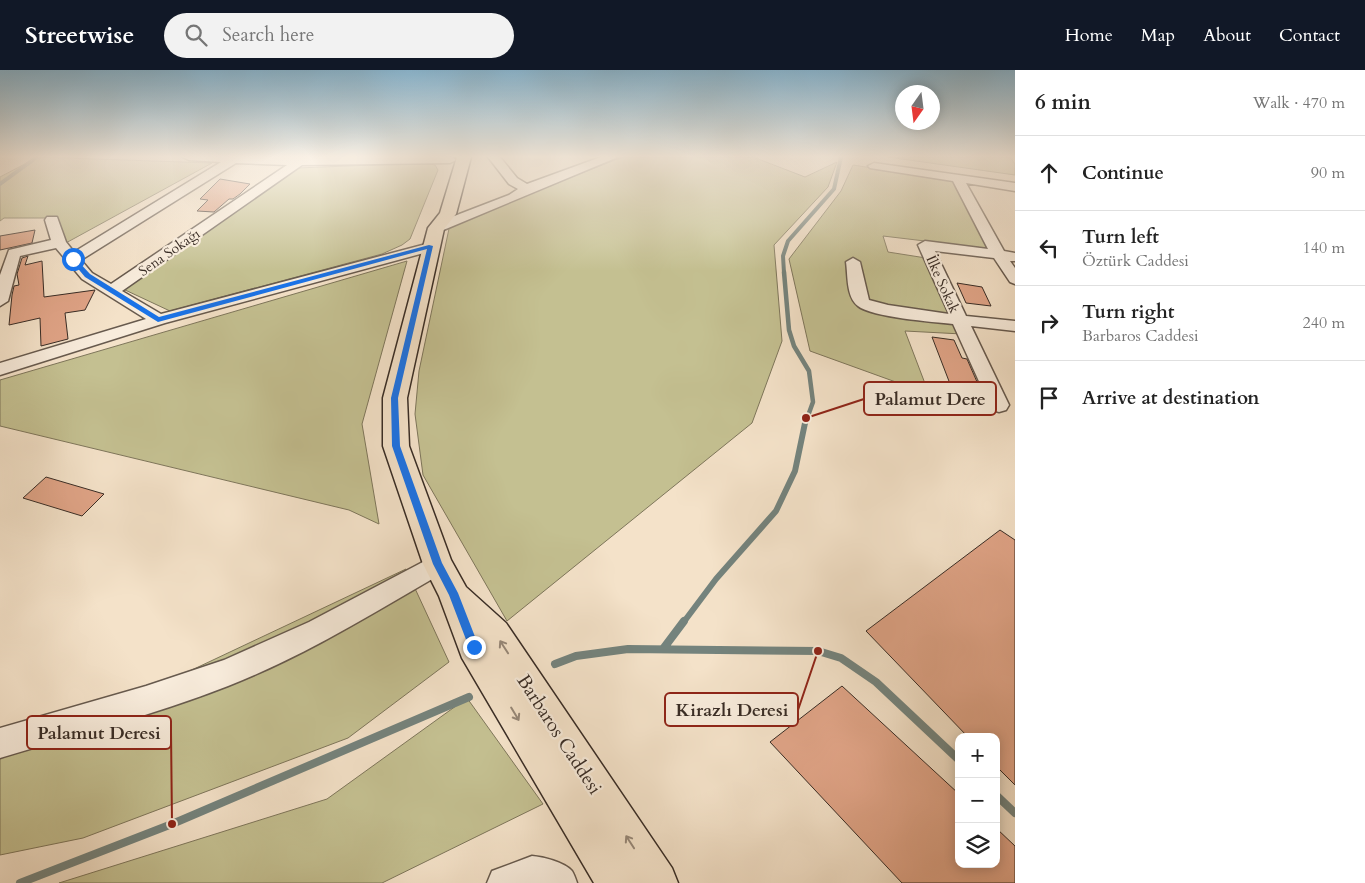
<!DOCTYPE html>
<meta charset="utf-8">
<style>
:root{--surface:#fff;--page:#f2f2f2;--text:#222;--muted:#767676;--line:#e0e0e0;--accent:#111827}
body{margin:0;font-family:Cardo,serif;background:var(--page);color:var(--text)}
.controls{position:absolute;right:15px;bottom:15px;display:grid;overflow:hidden;border-radius:10px;box-shadow:0 2px 12px #0003}
.controls button{width:45px;height:45px;display:grid;place-items:center;padding:0;border:0;border-bottom:1px solid var(--line);background:var(--surface);color:var(--text);font:25px sans-serif}
.compass{position:absolute;left:895px;top:15px;width:45px;height:45px;border-radius:50%;background:var(--surface);box-shadow:0 2px 12px #0003;rotate:194deg}
.stop{position:absolute;width:15px;height:15px;margin:-11px;border:4px solid #1a73e8;border-radius:50%;background:#fff}
.stop.end{background:#1a73e8;border-color:#fff;box-shadow:0 1px 5px #0008}
.list{margin:0;padding:0;list-style:none}
h2{display:flex;justify-content:space-between;align-items:center;height:65px;margin:0;padding:0 20px;font-size:21px}
h2 small{font-size:16px;font-weight:400;color:var(--muted)}
.list li{display:grid;grid-template-columns:32px 1fr auto;gap:15px;align-items:center;box-sizing:border-box;height:75px;padding:0 20px;border-top:1px solid var(--line)}
.list b{display:block;font-size:19px;white-space:nowrap}
.list p{margin:0;font-size:16px;white-space:nowrap;color:var(--muted)}
.list em{font-size:16px;font-style:normal;color:var(--muted)}
.icon{flex:none;width:28px;height:28px;fill:none;stroke:currentColor;stroke-width:2;stroke-linecap:round;stroke-linejoin:round}
.map{position:relative;flex:none;width:1015px;height:813px;overflow:hidden}
header{display:flex;align-items:center;gap:30px;box-sizing:border-box;height:70px;padding:0 25px;background:var(--accent);color:#fff}
header strong{font-size:24px}
nav{display:flex;gap:28px;margin-inline-start:auto;font-size:18px}
.search{width:350px;height:45px;background:var(--page);display:flex;align-items:center;gap:12px;box-sizing:border-box;padding:0 18px;border-radius:28px;color:var(--muted);font-size:19px}
main{display:flex}
aside{flex:1;background:var(--surface)}
.map>svg:first-child{display:block}
</style>
<header>
<strong>Streetwise</strong>
<div class="search"><svg class="icon" aria-label="search" viewBox="0 0 24 24"><circle cx="10" cy="10" r="6"/><path d="M15 15l6 6"/></svg>Search here</div>
<nav><a>Home</a><a>Map</a><a>About</a><a>Contact</a></nav>
</header>
<main>
<div class="map">
<svg width="1015" height="813" viewBox="0 0 1015 813">
<rect width="100%" height="100%" fill="#f4e2c9"/>
<filter id="stains"><feTurbulence type="fractalNoise" baseFrequency=".004" numOctaves="4"/><feColorMatrix values="0 0 0 0 .2 0 0 0 0 .09 0 0 0 0 .02 0 0 0 .5 -.17"/></filter>
<radialGradient id="worn" r=".72"><stop offset=".6" stop-color="#630" stop-opacity="0"/><stop offset="1" stop-color="#630" stop-opacity=".3"/></radialGradient>
<path fill="#c4c091" stroke="#7e765b" d="M38 87 212 93 64 174 55 148H4L0 151V107Z
M623 87H753L805 107 837 92 828 117 774 175 782 271 752 353 507 551 423 405 415 344 419 301 450 154Z
M888 87H1010L1015 94V105Z
M425 93 435 95 438 100 410 169 402 175 382 184 170 241 123 219 297 98Z
M853 95 956 111 992 179 883 166 888 182 926 188 962 264 905 261 929 324 810 281 789 189 841 121Z
M407 191 362 354 379 454 349 440 0 356V310Z
M406 499 449 592 348 668 83 768 0 785V670L107 640Z
M467 628 543 734 382 813H59L327 729Z"/>
<g fill="none" stroke-linecap="round" stroke-linejoin="round">
<path stroke="#74837d" stroke-width="4" d="M0 114 37 87
M784 203 783 186 788 171 834 119 841 87"/>
<path stroke="#74837d" stroke-width="4.5" d="M784 202 789 260 794 276 809 301 813 332 805 354"/>
<path stroke="#74837d" stroke-width="6" d="M683 553 716 509 776 441 795 401 805 353"/>
<path stroke="#74837d" stroke-width="8" d="M663 579 684 551
M555 594 576 586 628 579 818 581 841 588 876 612 959 690
M996 725 1015 743
M20 813 172 754 469 627"/>
</g>
<path fill="#e0a487" stroke="#382c25" d="M220 109 250 114 240 124 233 129H229L214 142 197 141 208 130 200 129Z
M35 160 32 173 0 180V166Z
M28 186 25 195 42 191 44 227 95 220 85 240 65 243 68 269 41 276 40 248 9 255 12 225 14 216 19 215 17 204 22 188Z
M957 213 982 217 991 236 966 233Z
M932 267 954 270 962 288 967 289 988 337 957 332Z
M46 407 104 424 82 446 23 428Z
M1000 460 1015 470V715L996 696V667H968L866 561Z
M842 616 959 724V794H996V758L1015 776V813H902L770 672Z"/>
<g fill="none" stroke-linecap="round" stroke-linejoin="round">
<defs>
<path id="minor" d="M183 87H452L456 90 450 93 302 95 122 221 161 244 430 173 437 177 435 180 165 253 0 305V293L146 249 82 209 56 178 20 186 8 231 0 236V205L9 180 51 170 45 150 47 147H57L66 172 74 182 221 92 189 90ZM236 93 287 95 111 214 92 203 81 190Z
M488 87H500L517 108 527 114 601 87H618L441 161H431L429 158 431 155 509 125 518 119 509 114Z
M874 93 1015 113V121L966 113 1004 181 1015 183V191H1010L1015 198V214L1010 212 994 188 935 181 966 246 1015 251V261L971 256 1009 335 1006 340 999 342 992 340 953 254C934 252 871 247 858 236 846 227 848 205 846 192L853 188 860 192 869 230 888 235 949 244 918 175 925 171 988 179 953 111 870 98 868 96Z
M438 484 446 487 450 494 446 501C375 542 305 586 228 616 154 645 76 665 0 688V658L146 616 224 590 309 552Z
M532 786C543 787 564 792 572 801 574 804 576 810 577 813H487L492 801Z"/>
<path id="major" d="M457 87H471L456 144 444 159 407 328 409 376 451 490 466 517 506 553 672 798 678 813H594L462 588 439 526 423 494 383 376V328L428 158 440 143Z"/>
</defs>
<use href="#minor" stroke="#675a4e" stroke-width="3"/>
<use href="#major" stroke="#382c25" stroke-width="3"/>
<use href="#minor" fill="#f8ecdc" fill-rule="evenodd"/>
<use href="#major" fill="#f4e2c9" fill-rule="evenodd"/>
</g>
<defs><path id="oneway-shaft" d="M-6 0H5M1.5-3L5.5 0L1.5 3" fill="none" stroke-width="1.6" stroke-linecap="round" stroke-linejoin="round" transform="scale(1.25)"/></defs>
<g stroke="#968777">
<use href="#oneway-shaft" transform="translate(504 577) rotate(-123)"/>
<use href="#oneway-shaft" transform="translate(515 644) rotate(59)"/>
<use href="#oneway-shaft" transform="translate(630 772) rotate(-123)"/>
</g>
<linearGradient id="sky" x2="0" y2="1"><stop stop-color="#89b8d4"/><stop offset="0.43" stop-color="#faf2e7"/><stop offset="1" stop-color="#faf2e7" stop-opacity="0"/></linearGradient>
<rect width="1015" height="201" fill="url(#sky)"/>
<path fill="#1a73e8" d="M429 175 433 176 398 328 400 376 442 493 458 523 479 577 474 582 470 580 449 525 433 494 392 376 391 328 427 179 158 252 85 207 70 189 75 188 90 204 159 247Z"/>
<g text-anchor="middle" stroke-width="4.5" stroke-linejoin="round" paint-order="stroke">
<g font-size="14" fill="#382c25" stroke="#f8ecdc">
<text transform="translate(169 182) rotate(-35)" y="5">Sena Sokağı</text>
<text transform="translate(943 214) rotate(66)" y="5">İlke Sokak</text>
</g>
<g font-size="19" fill="#382c25" stroke="#f8ecdc">
<text transform="translate(560 664) rotate(57)" y="7">Barbaros Caddesi</text>
</g>
</g>
<path fill="none" stroke="#8f2418" stroke-width="2" d="M806 348L864 329M818 581L798 640M172 754L171 662"/>
<g fill="#8f2418" stroke="#f8ecdc" stroke-width="2">
<circle cx="806" cy="348" r="5"/>
<circle cx="818" cy="581" r="5"/>
<circle cx="172" cy="754" r="5"/>
</g>
<g fill="#f8ecdc" stroke="#8f2418" stroke-width="2">
<rect x="864" y="312" width="132" height="33" rx="5"/>
<rect x="665" y="623" width="133" height="33" rx="5"/>
<rect x="27" y="646" width="144" height="33" rx="5"/>
</g>
<g font-size="18" text-anchor="middle" font-weight="bold" fill="#382c25">
<text x="930" y="335">Palamut Dere</text>
<text x="732" y="646">Kirazlı Deresi</text>
<text x="99" y="669">Palamut Deresi</text>
</g>
<rect width="100%" height="100%" filter="url(#stains)"/>
<rect width="100%" height="100%" fill="url(#worn)"/>
</svg>
<div class="controls">
<button>+</button>
<button>−</button>
<button><svg class="icon" aria-label="layers" viewBox="0 0 24 24"><path d="M12 4l9 5-9 5-9-5zM3 14l9 5 9-5"/></svg></button>
</div>
<svg class="compass" viewBox="-18 -18 36 36"><path d="M0-13l5 13h-10z" fill="#e53935"/><path d="M0 13l5-13h-10z" fill="#767676"/></svg>
<div class="stop" style="left:73px;top:189px"></div>
<div class="stop end" style="left:474px;top:577px"></div>
</div>
<aside>
<h2>6 min<small>Walk · 470 m</small></h2>
<ul class="list">
<li><svg class="icon" aria-label="ahead" viewBox="0 0 24 24"><path d="M12 20V5M6 11l6-6 6 6"/></svg><div><b>Continue</b></div><em>90 m</em></li>
<li><svg class="icon" aria-label="left" viewBox="0 0 24 24"><path d="M17 20v-9H6M10 6l-5 5 5 5"/></svg><div><b>Turn left</b><p>Öztürk Caddesi</p></div><em>140 m</em></li>
<li><svg class="icon" aria-label="right" viewBox="0 0 24 24"><path d="M7 20v-9h11M14 6l5 5-5 5"/></svg><div><b>Turn right</b><p>Barbaros Caddesi</p></div><em>240 m</em></li>
<li><svg class="icon" aria-label="arrive" viewBox="0 0 24 24"><path d="M6 21V4h12l-3 4 3 4H6"/></svg><div><b>Arrive at destination</b></div></li>
</ul>
</aside>
</main>
